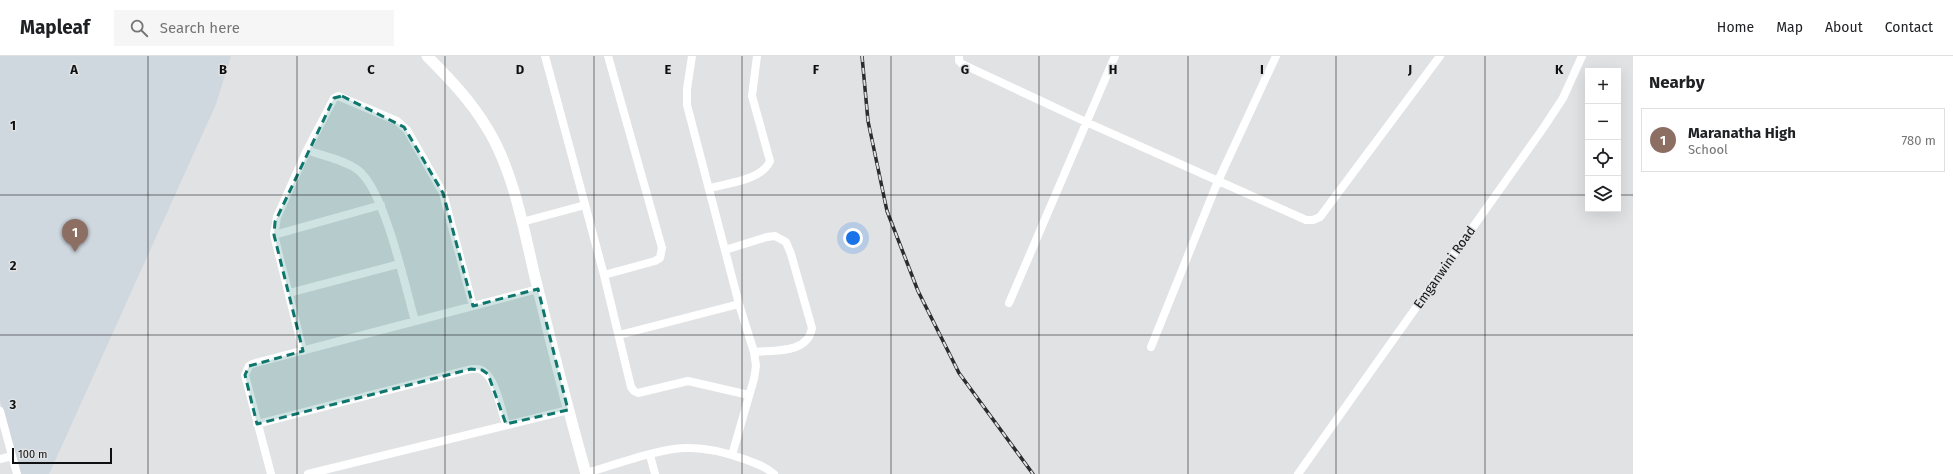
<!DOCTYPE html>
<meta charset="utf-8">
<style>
:root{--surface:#fff;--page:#f6f6f6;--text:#202124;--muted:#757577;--line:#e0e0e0;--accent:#1a73e8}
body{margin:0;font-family:"Fira Sans",sans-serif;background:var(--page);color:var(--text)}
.controls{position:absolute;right:12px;top:12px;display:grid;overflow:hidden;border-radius:0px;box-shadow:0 4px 16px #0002}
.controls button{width:36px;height:36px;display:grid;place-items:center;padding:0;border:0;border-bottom:1px solid var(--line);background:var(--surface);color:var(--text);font:20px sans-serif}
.scale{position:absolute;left:12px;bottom:10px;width:100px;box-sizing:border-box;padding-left:4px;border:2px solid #0f1011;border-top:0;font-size:11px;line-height:14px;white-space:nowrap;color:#0f1011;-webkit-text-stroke:3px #e0e2e4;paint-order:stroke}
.you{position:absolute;left:853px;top:182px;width:14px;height:14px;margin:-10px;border:3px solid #fff;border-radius:50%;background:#1a73e8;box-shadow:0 0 0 6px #1a73e833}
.badge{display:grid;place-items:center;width:26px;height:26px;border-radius:50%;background:var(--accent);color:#fff;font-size:13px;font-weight:700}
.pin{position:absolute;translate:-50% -33px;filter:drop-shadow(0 1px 2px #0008)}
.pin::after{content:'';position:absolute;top:21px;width:14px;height:12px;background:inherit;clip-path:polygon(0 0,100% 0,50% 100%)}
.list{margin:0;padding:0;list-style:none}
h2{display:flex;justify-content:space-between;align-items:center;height:52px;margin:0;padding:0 16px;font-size:17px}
h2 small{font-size:13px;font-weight:400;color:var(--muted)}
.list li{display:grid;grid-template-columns:26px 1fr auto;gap:12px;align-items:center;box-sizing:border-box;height:64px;margin:0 8px 8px;padding:0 8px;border:1px solid var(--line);border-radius:0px}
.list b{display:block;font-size:15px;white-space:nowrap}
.list p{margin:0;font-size:13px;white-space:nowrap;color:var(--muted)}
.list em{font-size:13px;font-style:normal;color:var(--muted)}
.icon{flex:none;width:22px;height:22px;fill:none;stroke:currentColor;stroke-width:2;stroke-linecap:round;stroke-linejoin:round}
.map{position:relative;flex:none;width:1633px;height:418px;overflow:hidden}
header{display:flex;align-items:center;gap:24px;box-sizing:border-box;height:56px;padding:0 20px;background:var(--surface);border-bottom:1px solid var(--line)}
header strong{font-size:19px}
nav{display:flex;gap:22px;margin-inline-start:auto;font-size:14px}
.search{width:280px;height:36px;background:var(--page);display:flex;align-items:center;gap:10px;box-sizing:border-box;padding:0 14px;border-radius:0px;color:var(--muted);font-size:15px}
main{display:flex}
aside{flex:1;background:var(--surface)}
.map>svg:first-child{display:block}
</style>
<header>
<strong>Mapleaf</strong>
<div class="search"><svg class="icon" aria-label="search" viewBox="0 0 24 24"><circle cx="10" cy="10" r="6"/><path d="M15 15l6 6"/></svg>Search here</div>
<nav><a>Home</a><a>Map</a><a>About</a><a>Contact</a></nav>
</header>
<main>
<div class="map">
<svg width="1633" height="418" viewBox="0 0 1633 418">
<rect width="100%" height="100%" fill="#e0e2e4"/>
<path fill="#cfd7df" d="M0 0H231L216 48 49 418H19L0 344Z"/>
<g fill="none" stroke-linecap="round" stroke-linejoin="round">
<path stroke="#fff" stroke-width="8" d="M545 0 604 219 631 331 634 335 638 337 688 325 749 339
M692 0 687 33V49L739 248 754 296 756 310 754 323 732 399
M959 0V5L962 8 1086 66 1306 164H1313L1320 161 1440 0
M307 94C323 100 345 104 358 114 385 135 405 230 415 265
M710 132C728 127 762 124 770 105L752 40 757 0
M522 166 585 149
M274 179 381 149
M725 194 767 181 775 180 786 186 791 198 812 272C808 298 774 294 754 296
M604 219 655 205 660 202 662 192 608 0
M289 237 399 208
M1009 247 1115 0
M619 279 739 248
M1151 291 1218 125 1276 0
M303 295 274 179 277 161 307 94 334 42 338 40 397 65 407 74 443 137 473 250
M0 355 17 418
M257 368 471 313C475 313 480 312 483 315 496 323 501 354 506 368
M650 399 655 418
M0 403 12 400
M586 417C615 409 661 391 690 392 708 392 727 397 744 403 755 407 765 410 774 418
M271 418 245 319 249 310 252 308 538 233
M308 418 568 354
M1298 418 1544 71 1563 42 1582 0"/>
<path stroke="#fff" stroke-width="11" d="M427 0C449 22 471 45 487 72 513 113 524 174 535 221 551 287 568 353 586 418"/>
<defs>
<path id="rail" d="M862 0 868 65 887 155 918 235 959 317 1033 418"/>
</defs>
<use href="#rail" stroke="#2b2c2d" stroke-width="3.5"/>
<use href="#rail" stroke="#e0e2e4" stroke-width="2" stroke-dasharray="6" stroke-linecap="butt"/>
</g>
<path fill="#0f766e" fill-opacity="0.2" stroke="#0f766e" stroke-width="3" stroke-dasharray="8 5" stroke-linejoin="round" d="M342 40 404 71 443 137 473 250 538 233 568 354 506 368 488 318 482 314 471 313 257 368 245 319 249 310 303 295 274 179 275 166 334 42Z"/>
<path fill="none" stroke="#0f1011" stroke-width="1" stroke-opacity="0.55" d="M148 0V418M297 0V418M445 0V418M594 0V418M742 0V418M891 0V418M1039 0V418M1188 0V418M1336 0V418M1485 0V418M0 139H1588M1618 139H1633M0 279H1633"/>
<g text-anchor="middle" stroke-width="3" stroke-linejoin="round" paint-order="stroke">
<g font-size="13" fill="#0f1011" stroke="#e0e2e4">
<text transform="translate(1444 211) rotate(-55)" y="5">Emganwini Road</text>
</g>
</g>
<g font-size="13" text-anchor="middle" font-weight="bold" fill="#0f1011" stroke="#e0e2e4" stroke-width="3" stroke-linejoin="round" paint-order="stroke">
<text x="74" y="18">A</text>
<text x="223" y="18">B</text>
<text x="371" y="18">C</text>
<text x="520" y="18">D</text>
<text x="668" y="18">E</text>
<text x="816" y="18">F</text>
<text x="965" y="18">G</text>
<text x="1113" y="18">H</text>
<text x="1262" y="18">I</text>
<text x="1410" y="18">J</text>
<text x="1559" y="18">K</text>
<text x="13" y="74">1</text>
<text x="13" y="214">2</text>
<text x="13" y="353">3</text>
</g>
</svg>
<div class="controls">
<button>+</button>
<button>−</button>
<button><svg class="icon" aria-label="locate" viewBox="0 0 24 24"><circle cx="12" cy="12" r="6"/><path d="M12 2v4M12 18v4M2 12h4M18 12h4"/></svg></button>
<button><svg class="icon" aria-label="layers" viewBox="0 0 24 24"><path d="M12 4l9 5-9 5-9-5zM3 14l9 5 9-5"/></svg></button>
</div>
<div class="scale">100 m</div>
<div class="you"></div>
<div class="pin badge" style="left:75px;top:196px;background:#8d6e63">1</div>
</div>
<aside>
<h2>Nearby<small></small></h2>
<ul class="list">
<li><span class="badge" style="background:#8d6e63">1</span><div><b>Maranatha High</b><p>School</p></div><em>780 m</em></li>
</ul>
</aside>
</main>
